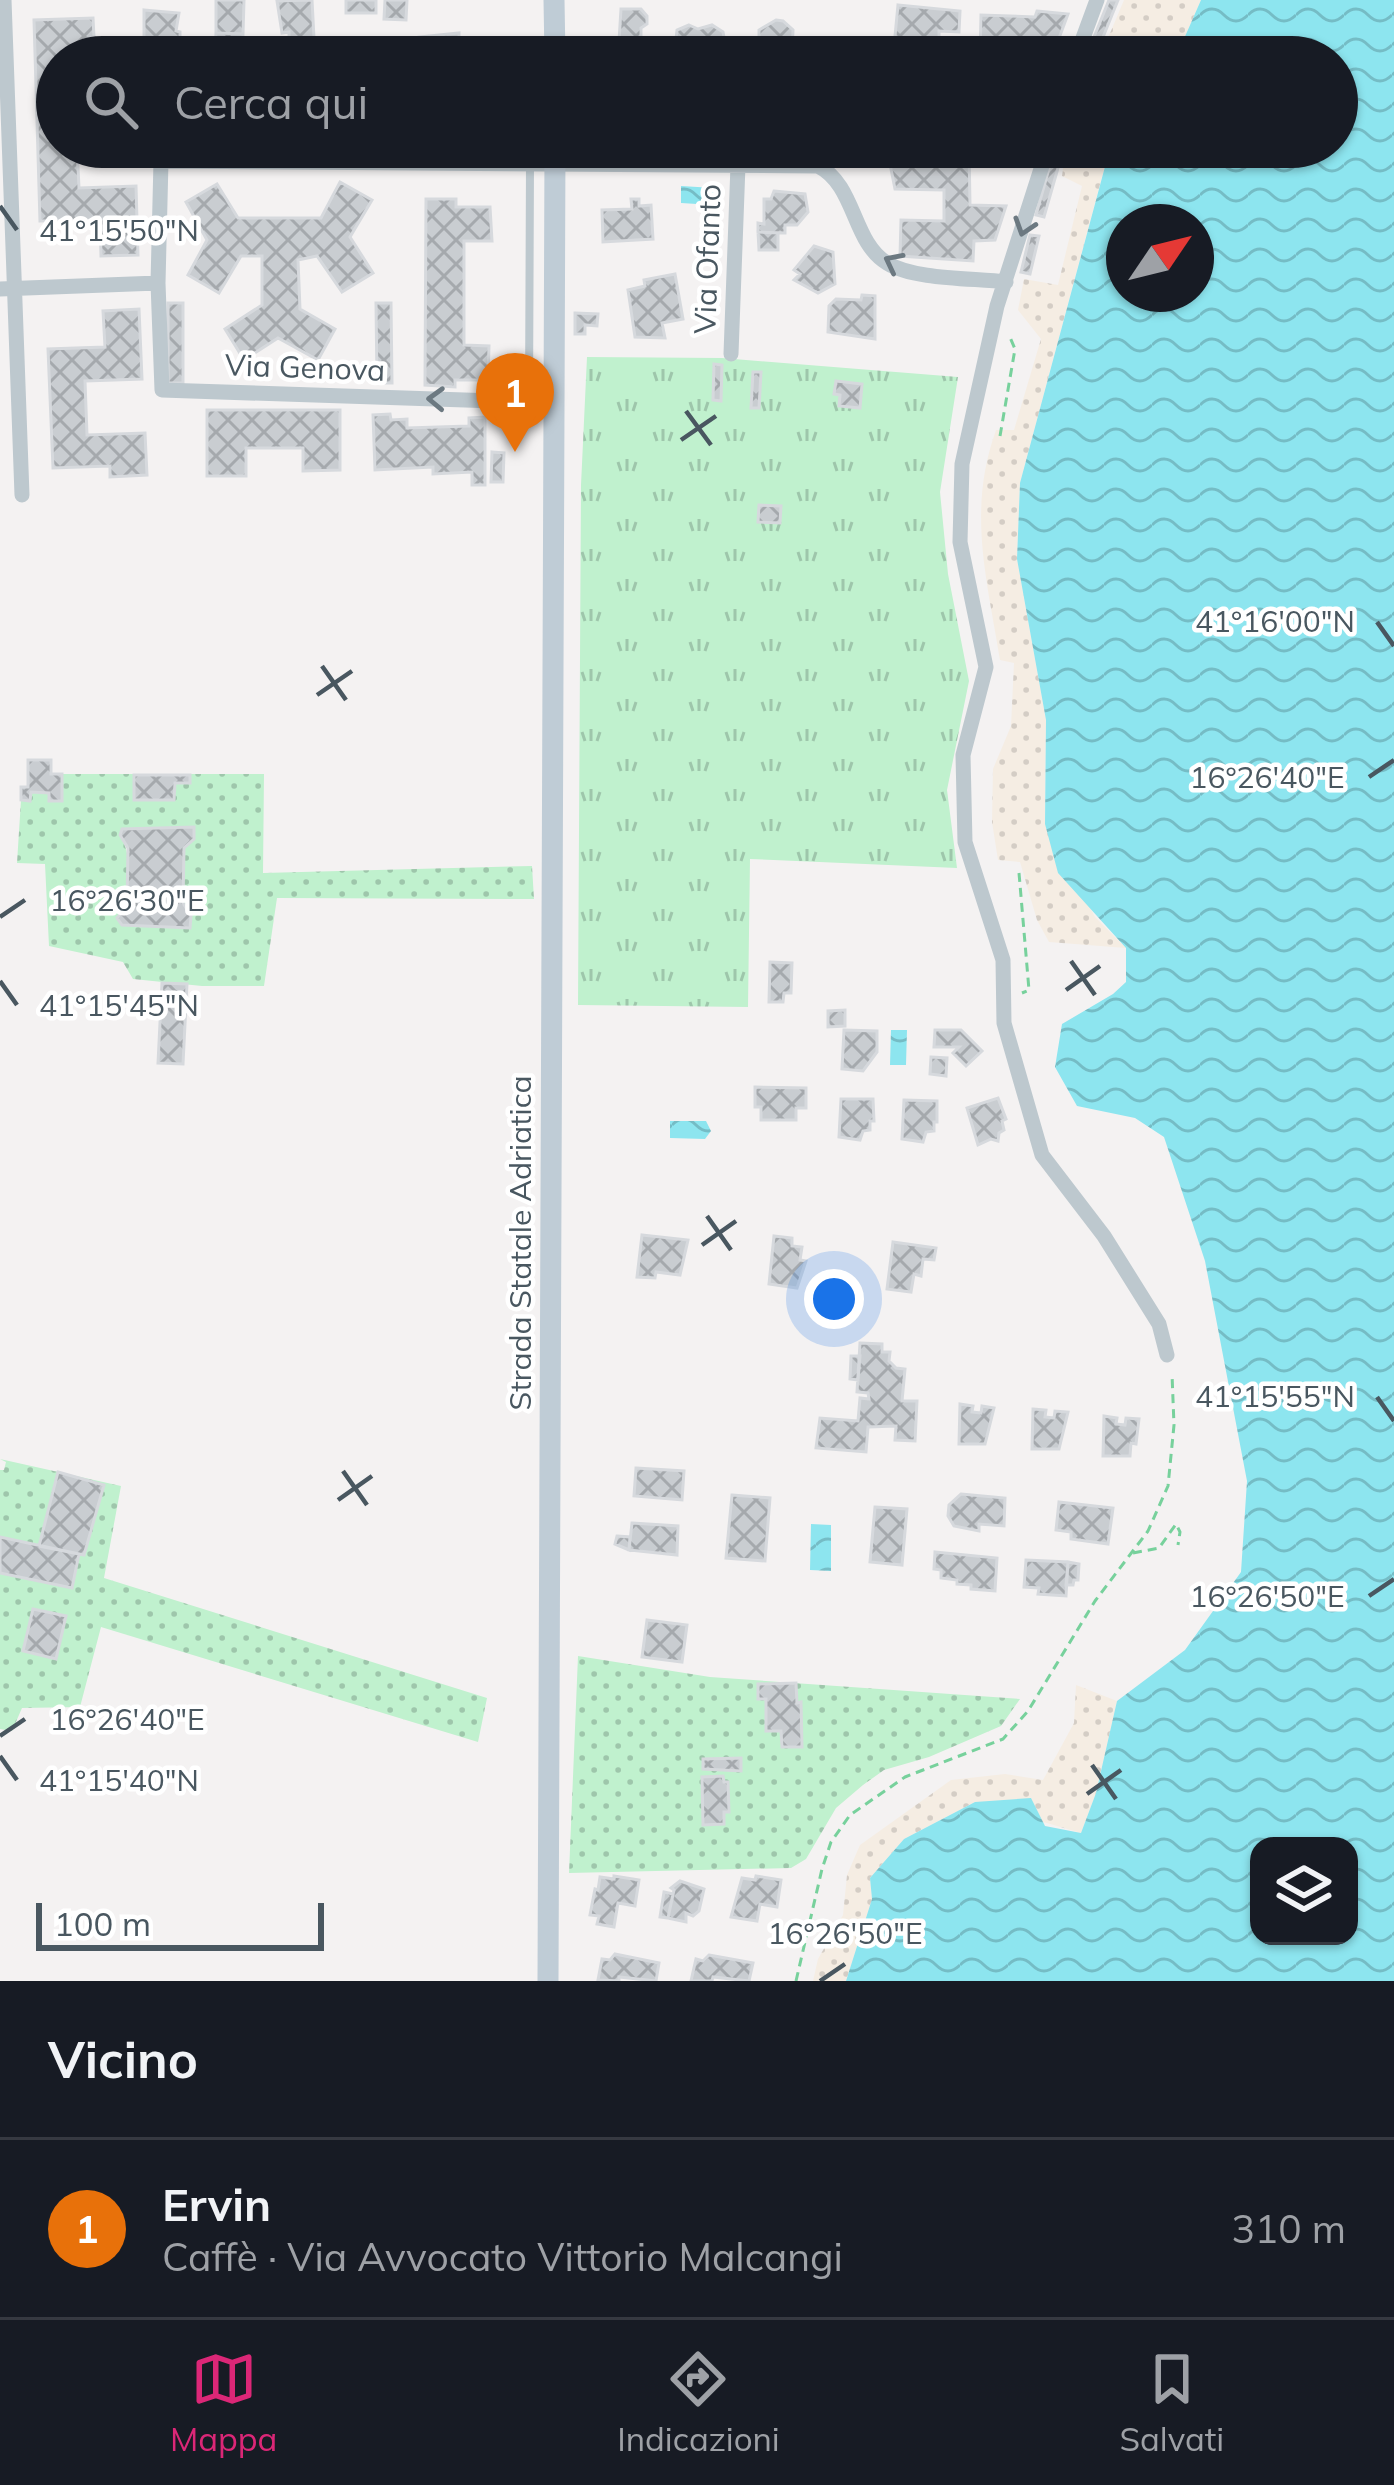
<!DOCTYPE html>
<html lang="it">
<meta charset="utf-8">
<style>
:root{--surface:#171b24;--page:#20242c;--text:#f1f3f6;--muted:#9ea1a6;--line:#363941;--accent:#db2777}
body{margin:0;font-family:Mulish,sans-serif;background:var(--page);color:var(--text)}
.controls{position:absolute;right:36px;bottom:36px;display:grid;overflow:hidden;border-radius:24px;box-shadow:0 3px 9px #0004}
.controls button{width:108px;height:108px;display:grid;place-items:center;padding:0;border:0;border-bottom:3px solid var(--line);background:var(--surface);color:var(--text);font:60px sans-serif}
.compass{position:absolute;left:1106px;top:204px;width:108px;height:108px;border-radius:50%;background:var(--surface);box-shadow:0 3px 9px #0004;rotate:55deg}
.scale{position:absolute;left:36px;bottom:30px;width:288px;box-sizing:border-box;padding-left:12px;border:6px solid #495760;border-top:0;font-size:33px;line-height:42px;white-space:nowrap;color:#495760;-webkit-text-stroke:9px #fff;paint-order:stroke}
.you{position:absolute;left:834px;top:1299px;width:42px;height:42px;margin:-30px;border:9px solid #fff;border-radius:50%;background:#1a73e8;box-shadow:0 0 0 18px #1a73e833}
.badge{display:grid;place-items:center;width:78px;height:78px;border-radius:50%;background:var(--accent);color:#fff;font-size:39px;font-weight:700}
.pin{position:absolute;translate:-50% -99px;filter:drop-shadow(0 3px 6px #0008)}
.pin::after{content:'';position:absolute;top:63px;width:42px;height:36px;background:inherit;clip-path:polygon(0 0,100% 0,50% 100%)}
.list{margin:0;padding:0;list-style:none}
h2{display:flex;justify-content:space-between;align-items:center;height:156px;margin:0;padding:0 48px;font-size:51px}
h2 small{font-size:39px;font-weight:400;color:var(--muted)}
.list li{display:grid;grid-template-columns:78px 1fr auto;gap:36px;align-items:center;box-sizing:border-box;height:180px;padding:0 48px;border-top:3px solid var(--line)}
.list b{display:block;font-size:45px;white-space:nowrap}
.list p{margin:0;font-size:39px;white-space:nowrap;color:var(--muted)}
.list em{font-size:39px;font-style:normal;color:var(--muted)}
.icon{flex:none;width:66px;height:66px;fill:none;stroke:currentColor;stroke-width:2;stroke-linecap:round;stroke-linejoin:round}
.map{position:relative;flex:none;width:1394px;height:1981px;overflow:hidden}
.search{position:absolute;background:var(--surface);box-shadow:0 3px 9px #0004;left:36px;right:36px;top:36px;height:132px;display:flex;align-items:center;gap:30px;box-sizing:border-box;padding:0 42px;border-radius:66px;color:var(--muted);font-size:45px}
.sheet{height:336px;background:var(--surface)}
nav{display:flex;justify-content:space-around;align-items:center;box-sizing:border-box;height:168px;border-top:3px solid var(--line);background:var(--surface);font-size:33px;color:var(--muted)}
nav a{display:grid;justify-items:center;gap:6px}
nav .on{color:var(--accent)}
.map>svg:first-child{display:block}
</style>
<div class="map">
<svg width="1394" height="1981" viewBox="0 0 1394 1981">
<defs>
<pattern id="grass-tufts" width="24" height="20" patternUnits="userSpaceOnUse" patternTransform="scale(3)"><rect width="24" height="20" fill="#c0f1ce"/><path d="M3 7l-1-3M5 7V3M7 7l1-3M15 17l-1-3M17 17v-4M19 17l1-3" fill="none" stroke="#9ec6ab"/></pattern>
<pattern id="sand-dots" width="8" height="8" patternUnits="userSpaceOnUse" patternTransform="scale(3)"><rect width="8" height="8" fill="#f5ede3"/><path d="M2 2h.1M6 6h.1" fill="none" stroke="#d4cdc5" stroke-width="1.8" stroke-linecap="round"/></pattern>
<pattern id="garden-dots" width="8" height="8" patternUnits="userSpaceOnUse" patternTransform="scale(3)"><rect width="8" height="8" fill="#c0f1ce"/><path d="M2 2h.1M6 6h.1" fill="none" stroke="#9ec6ab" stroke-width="1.8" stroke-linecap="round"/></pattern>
<pattern id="water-waves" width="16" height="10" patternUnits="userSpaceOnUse" patternTransform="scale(3)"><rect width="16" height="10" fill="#8de5ef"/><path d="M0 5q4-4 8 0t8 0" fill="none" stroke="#75bcc5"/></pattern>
<pattern id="building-cross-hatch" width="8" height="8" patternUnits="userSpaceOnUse" patternTransform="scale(3)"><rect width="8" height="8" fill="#c9cdd1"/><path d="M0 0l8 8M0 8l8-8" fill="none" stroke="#a5a9ad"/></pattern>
</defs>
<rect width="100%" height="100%" fill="#f4f2f2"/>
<path fill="url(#grass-tufts)" d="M587 357 722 358 958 377 940 492 948 574 969 681 947 790 957 868 750 859 748 1007 578 1005 581 485Z"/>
<path fill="url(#sand-dots)" d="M1124 0H1201L1176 57H1100Z
M1066 147H1110L1020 483 1017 559 1046 720 1045 824 1095 917 1126 948 1049 942 1037 920 1020 862 998 860 992 822 993 769 1011 726 1014 663 1000 660C987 578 967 511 996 430H1014L1041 339 1018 310 1024 279 1058 285 1082 186 1062 176Z
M1076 1685 1117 1701 1096 1793 1081 1833 975 1802 904 1839 870 1878 872 1899 846 1981H813L818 1959 843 1915 847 1875 860 1845 951 1780 1005 1774 1043 1780 1074 1723Z"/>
<path fill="url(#garden-dots)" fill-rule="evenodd" d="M62 774H264L263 873 532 866 534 899 277 898 264 986H202L133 979 123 962 49 946 45 864 17 863 21 800H30L31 792 49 793V801H61ZM134 775 190 776V783H175L174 800 134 799ZM194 827 184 848V909L122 925 117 918C133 900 133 856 120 835L122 829Z
M0 1459 121 1486 104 1578 487 1698 478 1742 101 1627 80 1707 22 1708 12 1731 0 1729V1573L72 1588 79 1554 85 1555 104 1486 58 1472 39 1545 0 1537V1470H4L6 1462ZM33 1609 66 1617 56 1659 24 1651Z
M578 1656 710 1677 1020 1699 1001 1726 929 1757 884 1770 863 1785 836 1808 806 1859 791 1868 569 1873Z"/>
<path fill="url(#water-waves)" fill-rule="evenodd" d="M1201 0H1394V1981H846L872 1899 870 1878 904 1839 975 1802 1031 1798 1045 1826 1081 1833 1096 1793 1117 1701 1185 1650 1241 1572 1247 1481 1205 1261 1164 1137 1135 1118 1077 1106 1055 1067 1062 1024 1113 994 1126 982V948L1058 873 1045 824 1046 720 1017 559 1020 483 1110 148 1337 147V57H1176ZM1196 222V294H1124V222ZM1349 1846V1936H1259V1846Z
M681 186 714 188 713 205 681 203Z
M891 1030H907L906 1065H890Z
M670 1121H706L711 1131 705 1139 670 1138Z
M811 1524 831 1525V1571L810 1570Z"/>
<path fill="url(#building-cross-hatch)" stroke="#d6d9dd" stroke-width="3" d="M216 0H244L243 34 216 33Z
M312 0 314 38 289 39V32L282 33 277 1Z
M346 0H376V13H346Z
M385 0H407L406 20 384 19Z
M1109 0H1118L1095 57H1086Z
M898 5 960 11 959 32 939 31V38L958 40 957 57H893Z
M621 9H641L647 16V24L641 28V40L646 46 641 57H618Z
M144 10 179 13 176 31 180 32V49H176V57H144Z
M1037 11 1068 14 1052 57H980L981 15 1035 17Z
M93 18 95 56 57 57V147H77L79 188 136 186 138 255 101 256 100 220 40 221 34 20Z
M776 20 783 21 793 30 792 57H759V30Z
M689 25 698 29 712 25 723 32 725 43 721 55 686 57 678 53 675 48 677 30Z
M216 33 243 34V50H215Z
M459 33V57H420L419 37Z
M934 147H969L970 205 1006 206 995 240 974 241 973 261 900 256 901 220 944 221V190L895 189 890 164Z
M976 147H1016V151L976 152Z
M1055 147H1064L1044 217 1036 215Z
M340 182 372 200 350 237 373 273 342 292 317 256 298 260 300 309 335 329 318 360 278 338 244 360 225 329 262 305V256H241L219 293 188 275 207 240 186 202 217 184 238 218H321Z
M774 191 805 194 808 212 797 225H785V233L758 232V223L764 224V199H771Z
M426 199H456V207H490L492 241H464V345L489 346 488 380H455V387L425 385Z
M631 199H639V206L651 205 653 239 603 242 602 210 632 209Z
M758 232 778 233V250H759Z
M1030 235 1039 236 1030 274 1021 272Z
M814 246 833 252 835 284 818 293 794 280 800 274 794 270Z
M675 274 683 319 662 323 665 338 635 337 628 290 645 286 644 280Z
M862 295 875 296V339L828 332 829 306 836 299 861 300Z
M168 303H183V383H168Z
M376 303H391L392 383H377Z
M139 309 142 379 85 381 87 435 145 433 147 475 110 477V466L53 468 48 349 105 347 103 311Z
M575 313 598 314 597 326 585 325V334H575Z
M714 364 722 365 721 401 713 400Z
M753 372H761L759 408H751Z
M836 381 862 384 860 408 839 406 840 395 834 394Z
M207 410H340V470L303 471V448H246V476H207Z
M390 414 391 420 407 419V428L469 426V418L485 417V485H472V472L433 474V467L375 470 373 415Z
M492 452 504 453 503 482H491Z
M759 505 781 506 780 523 758 522Z
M28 760H51V774H62V801H49V793L31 792 30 801 21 800V787H28Z
M134 775H190V783H175L174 800H134Z
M194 827V839L184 848 183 903 191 916 190 928 122 925 117 918 127 905 128 848 120 835 122 829Z
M770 962 792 963 791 993H784L783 1002H769Z
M162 983 187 984 183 1064 158 1063Z
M845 1010V1026L828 1027V1011Z
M844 1030 877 1031V1052L863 1071 842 1069Z
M935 1030H961L982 1051 966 1066 953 1053 959 1047H934Z
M931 1057 947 1058 946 1076 930 1074Z
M755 1087 806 1088V1108H796V1120H761V1107H755Z
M998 1098 1006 1119 1002 1121 1004 1130 999 1133 998 1141 991 1139 978 1145 967 1108Z
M841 1099H873L874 1121H870V1130L863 1131 860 1140 839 1137Z
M904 1100 937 1101V1122H934V1131L926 1132 923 1142 902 1139Z
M642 1235 688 1240 680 1275 656 1272 655 1278 637 1277Z
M774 1236 792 1238V1246L802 1247 800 1260 806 1261 797 1288 769 1284Z
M893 1242 936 1248 934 1260 923 1259 921 1276 914 1274 911 1292 887 1289Z
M822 1294 836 1296 834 1313 820 1310Z
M860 1343 882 1344V1352H890L889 1361 896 1368 905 1369 902 1401H917L915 1441 895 1440 896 1426 868 1427 866 1452 816 1448 820 1418 858 1421 860 1398 869 1399 868 1393 857 1392Z
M851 1356H860L858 1380 850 1379Z
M960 1404 973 1406 972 1412 981 1413 982 1406 994 1408 985 1444H959Z
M1033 1409 1046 1410 1045 1417 1054 1418 1055 1411 1068 1412 1059 1449H1032Z
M1104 1416 1117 1418 1116 1424 1125 1425 1126 1418 1139 1419 1136 1444 1131 1443 1130 1456H1103Z
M636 1468 684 1471 682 1500 634 1496Z
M58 1472 104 1485 84 1555 39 1546Z
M961 1494 1005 1498 1004 1526 979 1524V1531L954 1526 948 1516 949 1505Z
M732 1495 770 1498 765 1561 726 1558Z
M1059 1502 1113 1508 1108 1544 1071 1539V1532L1056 1530Z
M875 1507 907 1509 902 1565 870 1562Z
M632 1523 678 1526 677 1555 629 1550Z
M617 1536 630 1537 629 1550 615 1544Z
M0 1537 79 1554 72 1588 0 1573Z
M935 1552 997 1558 995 1591 971 1589V1585L957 1584V1580L941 1578V1570L934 1569Z
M1026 1560 1068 1562 1066 1596 1038 1594 1039 1588 1024 1587Z
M1068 1562 1079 1564 1078 1580H1074L1073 1585H1066Z
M33 1609 66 1616 56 1659 23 1651Z
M647 1620 687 1625 682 1662 642 1657Z
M796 1683 797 1703 801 1702 802 1747H782L781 1731H766V1699H758V1684Z
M741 1758V1771L703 1769V1759Z
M723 1776 724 1782H728L729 1812H724V1824L703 1825 702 1777Z
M614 1876 639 1880 635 1906 618 1903 614 1927 597 1924 599 1916 590 1915 595 1889 598 1890 600 1877 614 1879Z
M756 1876 781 1880 777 1907 760 1904 757 1921 731 1917 742 1878 755 1880Z
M680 1881 704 1889 699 1911 693 1916 686 1913V1922L668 1918 674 1890 671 1888Z
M664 1892 673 1894 668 1918 660 1917Z
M615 1954 659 1963 656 1981 619 1977V1981L598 1980 602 1959 610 1960Z
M709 1955 753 1963 749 1981 713 1977 712 1981H691L696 1959 703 1961Z"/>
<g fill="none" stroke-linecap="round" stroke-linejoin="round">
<path stroke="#77d19c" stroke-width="3" stroke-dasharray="9 6" stroke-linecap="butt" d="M1000 436 1015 349 1009 335
M1019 873 1029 990 1022 993
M1133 1553 1159 1548 1176 1524 1180 1532 1178 1545
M796 1981 822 1869 831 1842 850 1815 905 1777 1003 1739 1028 1711 1095 1601 1148 1531 1168 1486 1174 1425 1172 1374"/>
<path stroke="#bdc8ce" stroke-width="8" d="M529 401 530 164"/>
<path stroke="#bdc8ce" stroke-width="15" d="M4 0 22 495
M1076 57 1097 0
M1048 147 997 306 962 464 960 542 986 667 963 755 965 842 1003 960 1004 1023 1042 1155 1104 1236 1159 1324 1167 1355
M0 289 158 283
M731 354 738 165
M553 403 162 390 158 283 161 161 818 166C856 185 852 242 887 263 914 280 974 278 1006 282"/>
<path stroke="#bfccd6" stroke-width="21" d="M554 0 555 57
M548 1981 555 147"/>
</g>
<defs><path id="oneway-chevron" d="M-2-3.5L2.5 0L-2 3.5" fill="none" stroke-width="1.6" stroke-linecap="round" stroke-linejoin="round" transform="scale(3)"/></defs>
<g stroke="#6c7981">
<use href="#oneway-chevron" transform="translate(1024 227) rotate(108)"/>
<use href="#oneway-chevron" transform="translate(893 262) rotate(-153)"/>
<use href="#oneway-chevron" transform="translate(436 399) rotate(-178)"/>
</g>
<path fill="none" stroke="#495760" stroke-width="4.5" d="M0 206 17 230M686 411 711 445M681 440 716 416M1377 622 1394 646M322 666 346 700M317 695 352 671M1369 777 1394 760M0 917 25 900M1071 961 1095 995M0 981 17 1005M1066 990 1100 966M707 1216 731 1250M702 1245 736 1221M1377 1397 1394 1421M343 1471 367 1505M338 1500 372 1476M1369 1596 1394 1579M0 1736 25 1719M0 1756 17 1780M1092 1765 1116 1799M1087 1794 1121 1770M820 1981 845 1964"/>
<g text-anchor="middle" stroke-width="9" stroke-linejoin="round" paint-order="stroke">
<g font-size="30" fill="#495760" stroke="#fff">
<text transform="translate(708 259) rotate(-88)" y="10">Via Ofanto</text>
<text transform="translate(305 368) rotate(2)" y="10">Via Genova</text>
<text transform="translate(521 1243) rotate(-90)" y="10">Strada Statale Adriatica</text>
</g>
</g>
<g font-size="30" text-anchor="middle" fill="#495760" stroke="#fff" stroke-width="9" stroke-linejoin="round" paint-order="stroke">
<text x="119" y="241">41°15'50"N</text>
<text x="1275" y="632">41°16'00"N</text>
<text x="1267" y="788">16°26'40"E</text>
<text x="127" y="911">16°26'30"E</text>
<text x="119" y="1016">41°15'45"N</text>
<text x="1275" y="1407">41°15'55"N</text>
<text x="1267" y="1607">16°26'50"E</text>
<text x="127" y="1730">16°26'40"E</text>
<text x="119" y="1791">41°15'40"N</text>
<text x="845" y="1944">16°26'50"E</text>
</g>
</svg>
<div class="controls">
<button><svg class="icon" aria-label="layers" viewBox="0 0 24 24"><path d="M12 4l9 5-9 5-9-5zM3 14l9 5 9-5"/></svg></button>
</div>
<svg class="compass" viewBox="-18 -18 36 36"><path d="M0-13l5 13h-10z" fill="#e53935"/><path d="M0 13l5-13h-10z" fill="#9ea1a6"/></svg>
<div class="scale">100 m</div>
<div class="you"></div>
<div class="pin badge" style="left:515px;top:452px;background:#e8710a">1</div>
<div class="search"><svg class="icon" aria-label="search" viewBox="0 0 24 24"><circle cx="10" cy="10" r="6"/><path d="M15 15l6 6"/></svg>Cerca qui</div>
</div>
<section class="sheet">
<h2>Vicino<small></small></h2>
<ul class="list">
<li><span class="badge" style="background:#e8710a">1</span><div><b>Ervin</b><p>Caffè · Via Avvocato Vittorio Malcangi</p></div><em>310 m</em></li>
</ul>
</section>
<nav>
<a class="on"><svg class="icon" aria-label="map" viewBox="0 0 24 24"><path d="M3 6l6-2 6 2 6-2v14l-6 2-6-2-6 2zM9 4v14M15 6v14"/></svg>Mappa</a>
<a><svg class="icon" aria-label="directions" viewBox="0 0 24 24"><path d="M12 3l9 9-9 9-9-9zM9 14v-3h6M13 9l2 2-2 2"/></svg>Indicazioni</a>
<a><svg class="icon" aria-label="saved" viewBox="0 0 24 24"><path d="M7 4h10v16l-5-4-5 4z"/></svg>Salvati</a>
</nav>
